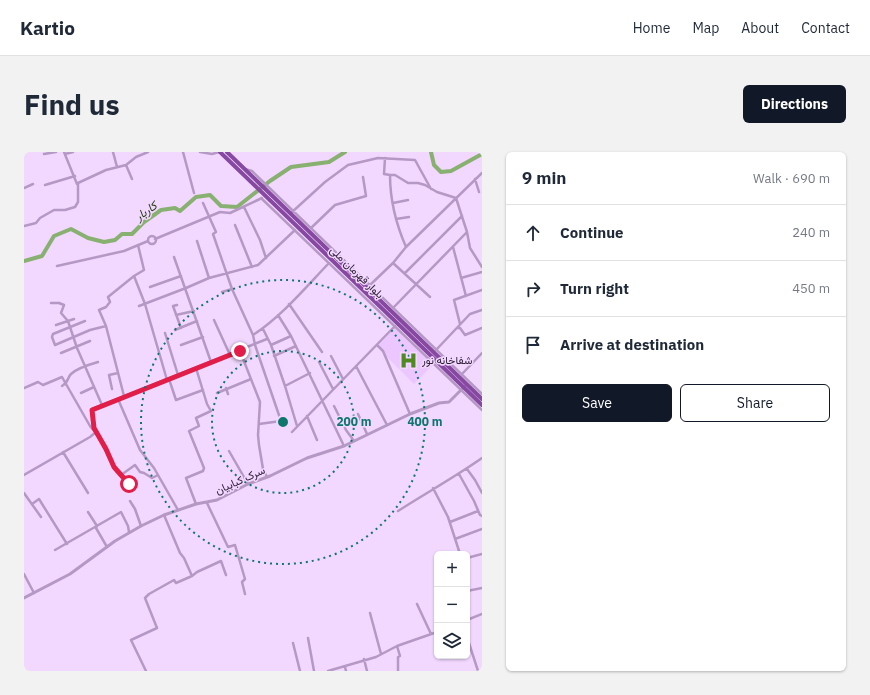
<!DOCTYPE html>
<meta charset="utf-8">
<style>
:root{--surface:#fff;--page:#f2f2f3;--text:#1f2937;--muted:#747a83;--line:#e0e1e3;--accent:#111827}
body{margin:0;font-family:"IBM Plex Sans",Vazirmatn,sans-serif;background:var(--page);color:var(--text)}
.controls{position:absolute;right:12px;bottom:12px;display:grid;overflow:hidden;border-radius:6px;box-shadow:0 1px 3px #0004}
.controls button{width:36px;height:36px;display:grid;place-items:center;padding:0;border:0;border-bottom:1px solid var(--line);background:var(--surface);color:var(--text);font:20px sans-serif}
.stop{position:absolute;width:12px;height:12px;margin:-9px;border:3px solid #e11d48;border-radius:50%;background:#fff}
.stop.end{background:#e11d48;border-color:#fff;box-shadow:0 1px 4px #0008}
.list{margin:0;padding:0;list-style:none}
h2{display:flex;justify-content:space-between;align-items:center;height:52px;margin:0;padding:0 16px;font-size:17px}
h2 small{font-size:13px;font-weight:400;color:var(--muted)}
.list li{display:grid;grid-template-columns:26px 1fr auto;gap:12px;align-items:center;box-sizing:border-box;height:56px;padding:0 16px;border-top:1px solid var(--line)}
.list b{display:block;font-size:15px;white-space:nowrap}
.list em{font-size:13px;font-style:normal;color:var(--muted)}
.actions{display:flex;gap:8px;padding:12px 16px}
.actions a{flex:1;padding:9px 0;border:1px solid var(--accent);border-radius:6px;text-align:center;font-size:14px;color:var(--accent)}
.actions .main{background:var(--accent);color:#fff}
.icon{flex:none;width:22px;height:22px;fill:none;stroke:currentColor;stroke-width:2;stroke-linecap:round;stroke-linejoin:round}
.map{position:relative;flex:none;width:458px;height:519px;overflow:hidden;border-radius:6px}
header{display:flex;align-items:center;gap:24px;box-sizing:border-box;height:56px;padding:0 20px;background:var(--surface);border-bottom:1px solid var(--line)}
header strong{font-size:19px}
nav{display:flex;gap:22px;margin-inline-start:auto;font-size:14px}
.intro{display:flex;align-items:center;justify-content:space-between;box-sizing:border-box;height:96px;padding:0 24px}
h1{margin:0;font-size:28px}
.button{padding:10px 18px;border-radius:6px;background:var(--accent);color:#fff;font-size:14px;font-weight:700}
main{display:flex;gap:24px;padding:0 24px}
aside{flex:1;background:var(--surface);border-radius:6px;box-shadow:0 1px 3px #0004}
.map>svg:first-child{display:block}
</style>
<header>
<strong>Kartio</strong>
<nav><a>Home</a><a>Map</a><a>About</a><a>Contact</a></nav>
</header>
<div class="intro"><h1>Find us</h1><a class="button">Directions</a></div>
<main>
<div class="map">
<svg width="458" height="519" viewBox="0 0 458 519">
<rect width="100%" height="100%" fill="#f2d8ff"/>
<path fill="#ecc6ff" d="M371 176 409 213 390 232 361 203 355 193Z"/>
<g fill="none" stroke-linecap="round" stroke-linejoin="round">
<path stroke="#88b070" stroke-width="4" d="M407 0 410 13 417 20 427 19 458 2
M0 109 18 104 30 84 47 77 64 86 80 90 91 88 98 82H108L120 70 137 58 151 56 156 59 172 45 186 43 197 54 213 55 246 29 267 15 305 10 321 0"/>
<path stroke="#b598c4" stroke-width="2.5" d="M40 0 53 32
M89 0 93 15
M159 0 170 41
M176 0 188 2 195 0
M20 2 32 0
M41 2 49 0
M361 6 360 22 366 23C366 47 372 72 382 95
M102 13 108 27
M221 17 228 19 458 242
M366 23H371L384 31H394L401 33 413 40 432 46 443 80 446 96 458 115
M451 27 455 40
M21 33 51 24
M0 36 9 32
M237 46 458 258
M179 51 192 80 189 82 208 137 229 183 231 193 257 269 235 272
M369 51 384 48
M220 55 236 88 242 106
M267 61 301 30 324 13 354 6 391 8 407 37
M372 67 385 65
M211 73 228 115
M0 74 12 71 16 66 30 58H41L51 55 54 50V31L82 18 102 13 112 5 124 0
M287 76 311 53 342 44 339 25
M124 88a4 4 0 1 1 8 0a4 4 0 1 1-8 0Z
M131 87 196 60 206 61 238 46
M173 89 185 126
M114 93 120 118 110 124 121 152 143 228
M429 95 442 144
M150 105 187 210
M369 111 406 145
M33 114 100 99 124 89
M381 121 438 64
M437 126 458 120
M346 133 369 111 382 95 458 21
M126 135 157 124
M198 140 208 137
M27 151H35L40 153 37 161 44 169 53 196 78 253
M265 152 298 200
M153 153 149 154 157 176
M115 154 162 136 185 126 234 113 271 78
M369 156 443 80
M152 163 170 159
M254 163 267 184 320 294
M190 168 206 203
M61 169 29 182 28 185 31 193 66 178 82 174
M436 172 430 148 458 138
M32 173 50 167
M433 176H436L441 183 458 176
M239 177 247 193 261 234 273 274
M151 178 173 169
M141 181 154 223
M229 183C257 165 282 135 305 111
M157 193 179 185
M247 193 267 184
M353 193 359 199 386 262
M412 198 446 162 458 158
M216 199 236 250 234 283 235 293 239 317 243 325
M37 201 66 189
M250 204 272 194
M307 204 319 227
M295 210 309 237
M332 214 363 273
M438 222 458 201
M145 227 152 248 179 238
M38 234C45 230 43 226 47 222 52 217 67 212 74 210
M261 234 286 221
M0 236 14 230 19 233 38 225 66 274C79 287 81 301 90 315 94 321 100 327 105 332
M202 236 204 242
M88 237 85 223 94 221
M57 241 70 235
M193 241 227 227
M100 244 82 174 75 158 82 155 86 150 84 145 110 124
M94 247 116 298 130 316 154 358
M310 254 322 278 330 289
M334 262 343 282
M283 264 293 288
M268 280 371 174
M205 299 224 332
M39 300 64 341
M443 317 451 328 458 341
M435 322 450 349 456 363 458 364
M0 323 66 285 72 280 70 276 68 257 243 187
M97 323 111 313 116 320 120 321 128 326 134 323
M409 336 424 365 436 402
M0 341 17 365
M106 349 111 357 117 374
M183 351 204 395 211 393 221 427 218 430 221 442
M8 352 15 347 43 392
M172 352 162 326 179 319 180 316 165 279 175 274 172 266 187 259 183 252 172 216
M374 359C402 341 431 325 458 306
M64 360 73 374 72 376 83 395
M140 363 156 401 160 406 168 424 173 420 197 409 202 423
M426 370 454 359
M431 387 458 377
M31 398 97 360 104 374 105 380
M443 406 458 402
M0 422 10 441
M443 439 458 436
M393 452 407 482
M346 461 357 502
M443 468 458 462
M443 485 454 519
M284 486 290 519
M269 491 276 519
M373 494 376 504 374 505V519
M340 507 343 519
M321 515 322 519
M122 519 107 488 133 476 121 446 125 442 150 428 152 431 168 424
M304 519 352 505 373 494 413 480"/>
<path stroke="#b598c4" stroke-width="3" d="M0 446 46 422 91 389 117 374 140 363 172 352 193 348 224 332 246 324 283 306 320 294 386 262 415 251 425 250 441 234"/>
<path stroke="#8648a1" stroke-width="4" d="M196 0 458 253
M203 0 458 247"/>
</g>
<g fill="none" stroke-linecap="round" stroke-linejoin="round">
<path stroke="#e11d48" stroke-width="5" d="M105 332 90 315 82 297 70 276 68 258 216 199"/>
</g>
<g fill="none" stroke="#0f766e" stroke-width="2" stroke-dasharray="2 4">
<circle cx="259" cy="270" r="71"/>
<circle cx="259" cy="270" r="142"/>
</g>
<defs>
<symbol id="hospital-bare" viewBox="-9 -9 18 18"><path d="M-5-5h3v3.5h4V-5h3V5h-3V1.5h-4V5h-3Z" fill="#508823" stroke="#f2d8ff" stroke-width="2.5" paint-order="stroke"/></symbol>
</defs>
<g fill-rule="evenodd">
<use href="#hospital-bare" x="372" y="196" width="25" height="25"/>
</g>
<g text-anchor="middle" stroke-width="3" stroke-linejoin="round" paint-order="stroke">
<g font-size="11" fill="#2a1a32" stroke="#f2d8ff">
<text transform="translate(333 120) rotate(44)" y="4">بلوار قهرمان ملی</text>
<text transform="translate(216 328) rotate(-24)" y="4">سرک کبابیان</text>
</g>
<g font-size="11" fill="#2a1a32" stroke="#f2d8ff" text-anchor="start">
<text x="398" y="212">شفاخانه نور</text>
</g>
<g font-size="12" font-style="italic" fill="#1e380a" stroke="#f2d8ff">
<text transform="translate(122 59) rotate(-35)" y="4">کاربار</text>
</g>
</g>
<circle cx="259" cy="270" r="6" fill="#0f766e" stroke="#f2d8ff" stroke-width="2"/>
<g font-size="12" text-anchor="middle" font-weight="bold" fill="#0f766e" stroke="#f2d8ff" stroke-width="3" stroke-linejoin="round" paint-order="stroke">
<text x="330" y="274">200 m</text>
<text x="401" y="274">400 m</text>
</g>
</svg>
<div class="controls">
<button>+</button>
<button>−</button>
<button><svg class="icon" aria-label="layers" viewBox="0 0 24 24"><path d="M12 4l9 5-9 5-9-5zM3 14l9 5 9-5"/></svg></button>
</div>
<div class="stop" style="left:105px;top:332px"></div>
<div class="stop end" style="left:216px;top:199px"></div>
</div>
<aside>
<h2>9 min<small>Walk · 690 m</small></h2>
<ul class="list">
<li><svg class="icon" aria-label="ahead" viewBox="0 0 24 24"><path d="M12 20V5M6 11l6-6 6 6"/></svg><div><b>Continue</b></div><em>240 m</em></li>
<li><svg class="icon" aria-label="right" viewBox="0 0 24 24"><path d="M7 20v-9h11M14 6l5 5-5 5"/></svg><div><b>Turn right</b></div><em>450 m</em></li>
<li><svg class="icon" aria-label="arrive" viewBox="0 0 24 24"><path d="M6 21V4h12l-3 4 3 4H6"/></svg><div><b>Arrive at destination</b></div></li>
</ul>
<div class="actions"><a class="main">Save</a><a>Share</a></div>
</aside>
</main>
